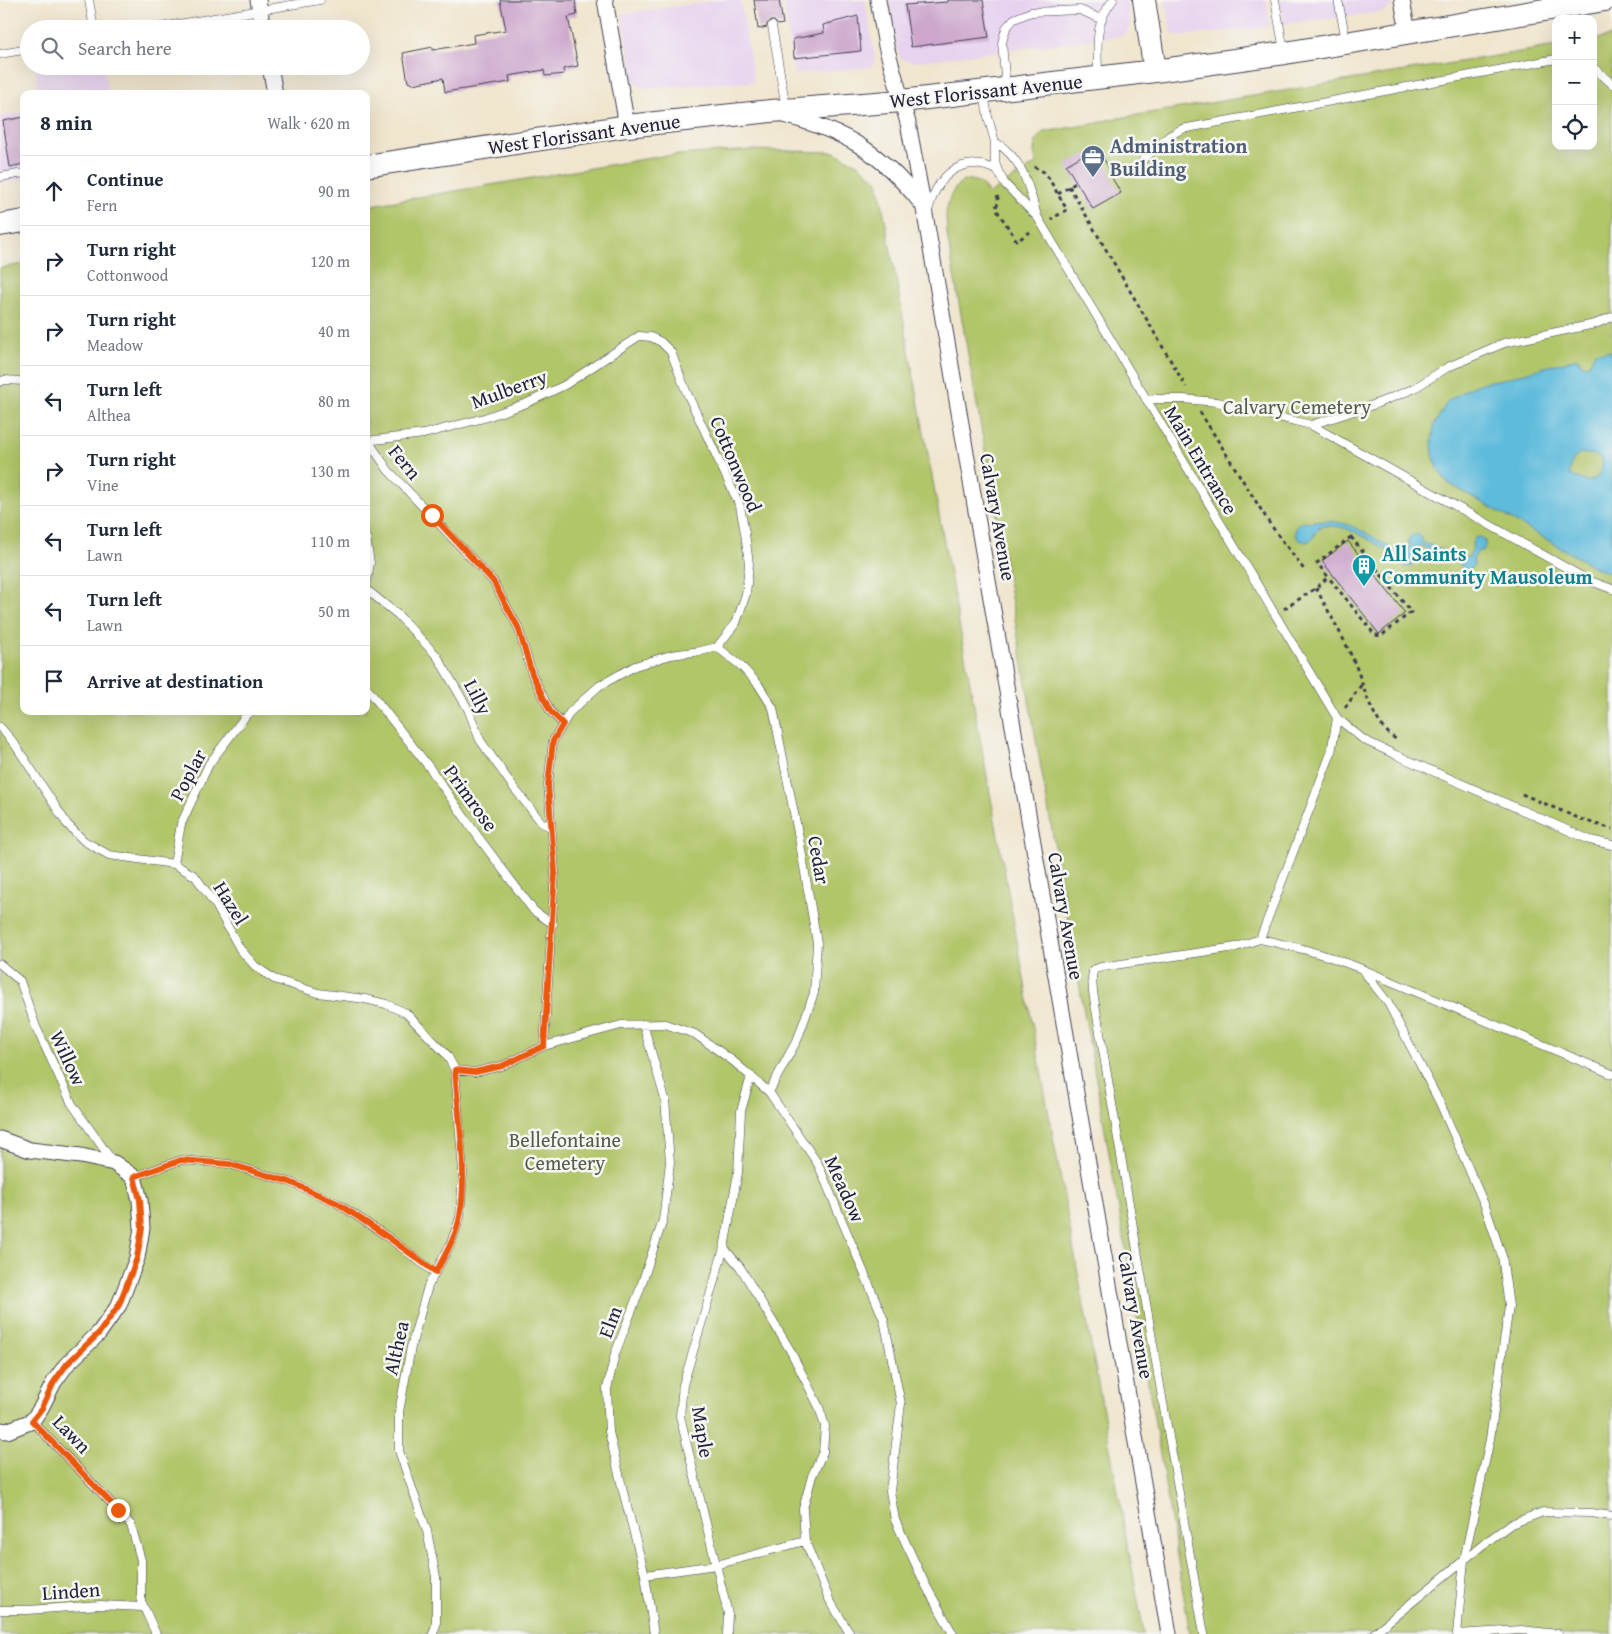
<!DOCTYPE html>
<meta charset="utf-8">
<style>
:root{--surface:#fff;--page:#f2f2f3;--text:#1f2937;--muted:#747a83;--line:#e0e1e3}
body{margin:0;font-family:"Gentium Book Plus",serif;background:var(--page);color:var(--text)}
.controls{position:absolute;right:15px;top:15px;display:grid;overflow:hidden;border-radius:10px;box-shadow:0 5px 20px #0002}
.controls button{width:45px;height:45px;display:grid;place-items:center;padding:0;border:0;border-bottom:1px solid var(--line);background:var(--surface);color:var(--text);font:25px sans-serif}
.stop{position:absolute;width:15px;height:15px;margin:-11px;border:4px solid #ea580c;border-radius:50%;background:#fff}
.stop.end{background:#ea580c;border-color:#fff;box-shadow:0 1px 5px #0008}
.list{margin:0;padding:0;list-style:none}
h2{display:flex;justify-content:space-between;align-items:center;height:65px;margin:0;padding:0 20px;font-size:21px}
h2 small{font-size:16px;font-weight:400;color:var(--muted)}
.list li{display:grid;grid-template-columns:32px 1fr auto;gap:15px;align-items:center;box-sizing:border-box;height:70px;padding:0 20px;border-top:1px solid var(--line)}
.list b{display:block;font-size:19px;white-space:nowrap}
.list p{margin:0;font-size:16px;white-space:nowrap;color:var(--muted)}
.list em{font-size:16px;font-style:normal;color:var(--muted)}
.icon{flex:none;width:28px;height:28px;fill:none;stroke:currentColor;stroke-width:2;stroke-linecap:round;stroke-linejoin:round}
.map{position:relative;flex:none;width:1612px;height:1634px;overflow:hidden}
.search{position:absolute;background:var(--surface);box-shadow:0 5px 20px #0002;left:20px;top:20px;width:350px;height:55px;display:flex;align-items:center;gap:12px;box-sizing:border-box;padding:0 18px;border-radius:28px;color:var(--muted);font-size:19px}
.panel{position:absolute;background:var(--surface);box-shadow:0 5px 20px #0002;left:20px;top:90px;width:350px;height:625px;border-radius:10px}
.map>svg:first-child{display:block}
</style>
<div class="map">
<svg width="1612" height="1634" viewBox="0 0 1612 1634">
<rect width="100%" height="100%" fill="#f6f6f2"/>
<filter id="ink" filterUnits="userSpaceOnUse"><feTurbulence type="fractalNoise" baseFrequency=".02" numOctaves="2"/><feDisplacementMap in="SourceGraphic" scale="10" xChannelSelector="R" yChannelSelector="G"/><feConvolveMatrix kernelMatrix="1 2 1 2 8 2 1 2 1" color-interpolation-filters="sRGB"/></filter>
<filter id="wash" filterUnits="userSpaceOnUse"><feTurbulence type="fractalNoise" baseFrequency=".0096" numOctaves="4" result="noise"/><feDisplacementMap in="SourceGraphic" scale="20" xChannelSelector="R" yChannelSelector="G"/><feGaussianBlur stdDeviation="1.12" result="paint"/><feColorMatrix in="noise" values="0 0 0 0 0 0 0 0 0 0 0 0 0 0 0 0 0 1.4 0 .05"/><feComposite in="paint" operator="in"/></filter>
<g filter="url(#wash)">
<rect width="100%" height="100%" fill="#f0e5cd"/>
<path fill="#e7d2ef" d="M720 0H740L754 82 646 88 637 85 633 78 622 14Z
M783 0H865L875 59 872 67 794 74Z
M889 0H1126L1130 23 1128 31 1121 36 912 62 900 58 898 52Z
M1165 0H1266L1270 27 1180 36 1172 33Z
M1280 0H1393L1391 8 1382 12 1284 24Z
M35 66H104L108 94H39Z
M24 112V179L0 183V117Z"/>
<path fill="#b1c569" stroke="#6a7452" d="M1612 36V1634H1190L1126 1250 947 235C947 229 946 222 946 215 947 201 956 174 975 181 981 183 985 189 989 194L1037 163C1032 151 1033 141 1043 132L1098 123 1107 120 1556 46V146H1593V40Z
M751 150 834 152 859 165 878 181 1144 1634H0V268L24 264V711H366V206L662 156Z"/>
<path fill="#5ebbdc" stroke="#406e8c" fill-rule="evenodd" d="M1612 351V574L1598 569 1448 483 1439 471 1433 455 1432 442 1434 425 1447 402 1467 389 1481 383 1503 379 1578 358 1582 365 1589 364 1595 352ZM1580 453 1595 455 1602 459C1603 472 1599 478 1587 482L1570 475C1569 465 1572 460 1580 453Z
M1315 520 1316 522C1348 516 1376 540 1402 555L1407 553 1410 545 1408 541 1410 537 1416 534 1421 537 1422 542 1462 558 1469 557 1473 548 1472 543 1475 538 1480 537 1485 541V546L1483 551H1478L1473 559 1474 565 1471 569 1466 570 1462 568 1460 562 1420 546 1415 548 1412 555 1413 561 1411 566 1405 567 1401 564 1399 558C1376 545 1347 520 1319 527V529L1316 531 1313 538 1307 542 1299 540 1295 534 1297 525 1304 521 1311 523Z"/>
<g id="blocks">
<path fill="#cda7cd" d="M500 0H575L577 15 568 17 578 66 563 69 564 74 545 76 544 70 509 76 510 82 445 92 443 78 413 84 408 82 403 53 433 47V50L474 43 473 35 506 30Z
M754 0H779L783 24 778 25 774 21H771L767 24V27L758 29Z
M948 0H983L989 37 911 47 905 5 948 2Z
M858 16 861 51 794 58 793 39 824 33 823 25Z
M24 117V164L10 167 3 121Z
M1095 149 1098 154 1100 153 1109 168 1111 172 1109 173 1121 193 1093 209 1066 165 1083 155 1084 156Z
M1348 541 1405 613 1379 634 1322 561Z"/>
</g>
</g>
<g filter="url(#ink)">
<use href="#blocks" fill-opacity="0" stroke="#413f51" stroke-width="1"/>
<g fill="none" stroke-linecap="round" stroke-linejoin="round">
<defs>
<path id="service" d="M89 0 94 29
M1275 0 1284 51
M1338 0 1346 40
M772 26 786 108
M149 29 320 0
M0 54 29 49
M1593 67 1612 84
M1098 76C1098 47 1093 25 1113 0
M1006 87 1002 43 1006 28 1014 19 1031 12 1080 10 1101 19
M984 94 988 117 995 142V162L998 171 1005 184 1038 218 1337 718 1364 740 1396 755 1590 840 1612 845
M995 142C1023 158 1029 187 1037 216
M1143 160 1169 136 1182 129 1556 59
M0 177 24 173
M928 211C937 176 961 152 998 171
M0 382 4 380 24 381
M1146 399H1183L1217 402 1311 425 1588 580 1612 589
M1311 425 1373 405 1413 389 1448 367 1504 343 1595 324 1612 317
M366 441 424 434 484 418 527 403 565 385 639 336 651 337 661 342 671 352 686 391 740 506 745 533 749 564 746 594 736 623 717 647 701 651 671 655 635 666 599 686 570 712 553 741 548 785 555 872 544 1046
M369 442 388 470 493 581 518 627 532 674 550 711 563 724
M366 538 370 563 366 586
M366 589 398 615 437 656 468 709 480 740 514 788 542 823 551 827
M717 647 740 665 758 684 773 708 799 838 817 943 814 993 798 1038 769 1092
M366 687 429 767 479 838 534 911 553 924
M0 727 14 743 67 824 84 841 109 855 174 864 195 876 217 907 240 949 255 966 274 979 318 993 365 999 386 1004 406 1013 447 1055 455 1070 463 1172 460 1217 451 1243 428 1286 411 1347 399 1412V1451L427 1531 436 1577V1625L433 1634
M174 864 181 824 209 764 247 714 252 711
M1260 939 1331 753 1337 718
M0 964 20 981 36 1027 72 1104 113 1162
M1364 970 1612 1074
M643 1024 665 1099 670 1162 663 1220 640 1289 615 1354 607 1389 609 1432 624 1495 645 1575 654 1634
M455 1070 475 1072 502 1066 544 1046 621 1025 665 1024 695 1034 733 1061 769 1092 818 1164 884 1320 901 1404 890 1491 895 1520 925 1584 953 1634
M134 1177 181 1160 229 1164 290 1182 337 1203 385 1235 435 1273
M724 1248 740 1267 790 1350 819 1407 825 1426 823 1452 812 1476 803 1509 805 1541 829 1599 850 1634
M32 1421 118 1510 131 1525 141 1560V1601L156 1634
M645 1575 716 1565 805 1541
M0 1610H28L100 1605 143 1607
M727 1634 728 1614 680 1416 683 1385 724 1248 738 1173 741 1111 751 1076
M1204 1634 1163 1403 1093 992 1092 978 1093 970 1101 967 1236 947 1260 939 1303 949 1330 957 1362 969 1388 1003 1440 1103 1485 1206 1502 1256 1509 1306 1490 1439 1464 1560 1457 1634
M1373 1634 1485 1543 1511 1524 1543 1512 1591 1513 1612 1516
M1457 1634 1521 1630 1558 1634"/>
<path id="minor" d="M258 0 263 29
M605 0 627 126
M878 0 886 46 908 123 926 220 1169 1634
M1402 0 1408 33
M270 66 275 94
M784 115C847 132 880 152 921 203
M0 1139 30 1150 81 1156 114 1163 134 1177 140 1200 142 1228 137 1258 119 1305 99 1333 67 1364 54 1382 41 1408 32 1421 7 1431 0 1430"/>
<path id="secondary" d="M1144 0 1155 71
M366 166 627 126 771 111 902 101 1155 71 1285 53 1605 0
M0 225 24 221"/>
</defs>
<use href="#service" stroke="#413f51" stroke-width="9"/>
<use href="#minor" stroke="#413f51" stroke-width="17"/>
<use href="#secondary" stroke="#413f51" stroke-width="24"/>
<path stroke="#413f51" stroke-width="3" stroke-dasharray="4 4" stroke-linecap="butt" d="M1034 167 1044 172 1048 177 1067 210 1051 219
M1069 186 1186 387
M1058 194 1077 182
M997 196 999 201 996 207 998 212 1017 241 1033 230
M1200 412 1270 524 1305 571
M1351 537 1411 612 1381 636 1375 635 1317 563Z
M1316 588C1328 611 1341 633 1352 657 1365 685 1369 721 1397 740
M1284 609 1316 588 1328 577
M1345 708 1362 684
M1522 794 1583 820 1612 829"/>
<use href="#service" stroke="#fff" stroke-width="8"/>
<use href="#minor" stroke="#fff" stroke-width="15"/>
<use href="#secondary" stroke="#fff" stroke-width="22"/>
</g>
</g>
<g fill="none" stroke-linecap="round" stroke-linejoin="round" filter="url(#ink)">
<path stroke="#ea580c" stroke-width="6" d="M118 1510 32 1421 42 1408 54 1382 67 1364 99 1333 119 1305 137 1258 142 1228 140 1200 134 1177 181 1160 229 1164 290 1182 337 1203 385 1235 436 1272C445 1255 456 1237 460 1216 468 1171 458 1116 455 1070L475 1072 502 1066 544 1046 555 872 548 785 553 741 563 724 550 711 532 674 518 627 493 581 432 515"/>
</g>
<defs>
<symbol id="office-pin" viewBox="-11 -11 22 30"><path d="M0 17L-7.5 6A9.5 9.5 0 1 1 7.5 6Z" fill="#5c6f8a" stroke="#f6f6f2"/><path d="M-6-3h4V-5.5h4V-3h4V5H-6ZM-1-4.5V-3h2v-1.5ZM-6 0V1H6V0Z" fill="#fff"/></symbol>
<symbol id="building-pin" viewBox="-11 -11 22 30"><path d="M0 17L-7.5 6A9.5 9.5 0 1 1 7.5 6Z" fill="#0f9aa8" stroke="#f6f6f2"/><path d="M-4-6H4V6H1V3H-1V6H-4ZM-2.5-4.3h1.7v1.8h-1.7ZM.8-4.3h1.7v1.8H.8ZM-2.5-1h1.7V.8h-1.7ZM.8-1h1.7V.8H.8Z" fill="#fff"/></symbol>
</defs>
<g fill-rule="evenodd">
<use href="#office-pin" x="1079" y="143" width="28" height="38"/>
<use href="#building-pin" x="1350" y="552" width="28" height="38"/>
</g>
<g text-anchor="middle" stroke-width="5" stroke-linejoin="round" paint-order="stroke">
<g font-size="20" fill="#22223b" stroke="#f6f6f2">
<text transform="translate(986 91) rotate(-6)" y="7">West Florissant Avenue</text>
<text transform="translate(584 134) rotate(-8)" y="7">West Florissant Avenue</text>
<text transform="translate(509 389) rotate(-20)" y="7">Mulberry</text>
<text transform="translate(1201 460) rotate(59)" y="7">Main Entrance</text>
<text transform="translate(405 462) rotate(50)" y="7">Fern</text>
<text transform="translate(736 464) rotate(67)" y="7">Cottonwood</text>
<text transform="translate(998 517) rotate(80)" y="7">Calvary Avenue</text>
<text transform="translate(478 697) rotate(63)" y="7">Lilly</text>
<text transform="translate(188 775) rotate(-62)" y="7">Poplar</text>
<text transform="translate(471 798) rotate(54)" y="7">Primrose</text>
<text transform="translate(819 860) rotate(80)" y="7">Cedar</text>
<text transform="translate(231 903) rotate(58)" y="7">Hazel</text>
<text transform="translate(1066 916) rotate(80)" y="7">Calvary Avenue</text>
<text transform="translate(68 1058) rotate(65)" y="7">Willow</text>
<text transform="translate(845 1189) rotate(66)" y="7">Meadow</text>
<text transform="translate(1136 1315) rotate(80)" y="7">Calvary Avenue</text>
<text transform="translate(610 1322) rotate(-69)" y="7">Elm</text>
<text transform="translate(396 1348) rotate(-77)" y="7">Althea</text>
<text transform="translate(703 1432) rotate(81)" y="7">Maple</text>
<text transform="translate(72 1434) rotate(46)" y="7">Lawn</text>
<text transform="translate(71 1591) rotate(-4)" y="7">Linden</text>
</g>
<g font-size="20" font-weight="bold" fill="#4e5e75" stroke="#f6f6f2" text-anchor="start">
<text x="1110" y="153">Administration<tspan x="1110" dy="23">Building</tspan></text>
</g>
<g font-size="20" fill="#545b4b" stroke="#f6f6f2">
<text x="1297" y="414">Calvary Cemetery</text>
<text x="565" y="1147">Bellefontaine<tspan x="565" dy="23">Cemetery</tspan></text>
</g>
<g font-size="20" font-weight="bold" fill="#0d838f" stroke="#f6f6f2" text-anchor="start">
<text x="1382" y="561">All Saints<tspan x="1382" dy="23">Community Mausoleum</tspan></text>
</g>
</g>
</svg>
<div class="controls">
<button>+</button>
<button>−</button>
<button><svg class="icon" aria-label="locate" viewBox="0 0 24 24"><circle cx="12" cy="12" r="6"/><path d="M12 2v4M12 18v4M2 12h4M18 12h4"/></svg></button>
</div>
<div class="stop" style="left:432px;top:515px"></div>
<div class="stop end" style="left:118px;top:1510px"></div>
<div class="search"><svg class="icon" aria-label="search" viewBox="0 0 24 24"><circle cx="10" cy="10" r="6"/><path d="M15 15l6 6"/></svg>Search here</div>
<section class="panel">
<h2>8 min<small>Walk · 620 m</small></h2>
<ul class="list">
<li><svg class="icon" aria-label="ahead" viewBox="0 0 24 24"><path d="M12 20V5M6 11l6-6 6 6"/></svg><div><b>Continue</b><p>Fern</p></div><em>90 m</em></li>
<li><svg class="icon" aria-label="right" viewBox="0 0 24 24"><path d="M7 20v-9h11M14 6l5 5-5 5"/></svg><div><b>Turn right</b><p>Cottonwood</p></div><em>120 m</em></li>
<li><svg class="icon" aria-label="right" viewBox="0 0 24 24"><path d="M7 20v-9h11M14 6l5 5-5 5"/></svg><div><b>Turn right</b><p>Meadow</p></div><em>40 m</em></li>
<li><svg class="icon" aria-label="left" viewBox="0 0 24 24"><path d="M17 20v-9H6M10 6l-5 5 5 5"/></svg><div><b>Turn left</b><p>Althea</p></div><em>80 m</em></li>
<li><svg class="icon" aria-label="right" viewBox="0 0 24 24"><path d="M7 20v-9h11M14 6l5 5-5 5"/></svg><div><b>Turn right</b><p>Vine</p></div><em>130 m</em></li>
<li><svg class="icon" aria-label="left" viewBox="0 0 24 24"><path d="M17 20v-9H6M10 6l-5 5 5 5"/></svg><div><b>Turn left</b><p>Lawn</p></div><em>110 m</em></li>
<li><svg class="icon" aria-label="left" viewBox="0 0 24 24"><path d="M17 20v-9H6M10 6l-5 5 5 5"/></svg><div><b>Turn left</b><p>Lawn</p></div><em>50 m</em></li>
<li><svg class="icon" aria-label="arrive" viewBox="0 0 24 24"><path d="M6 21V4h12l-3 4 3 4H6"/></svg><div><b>Arrive at destination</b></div></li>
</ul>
</section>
</div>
